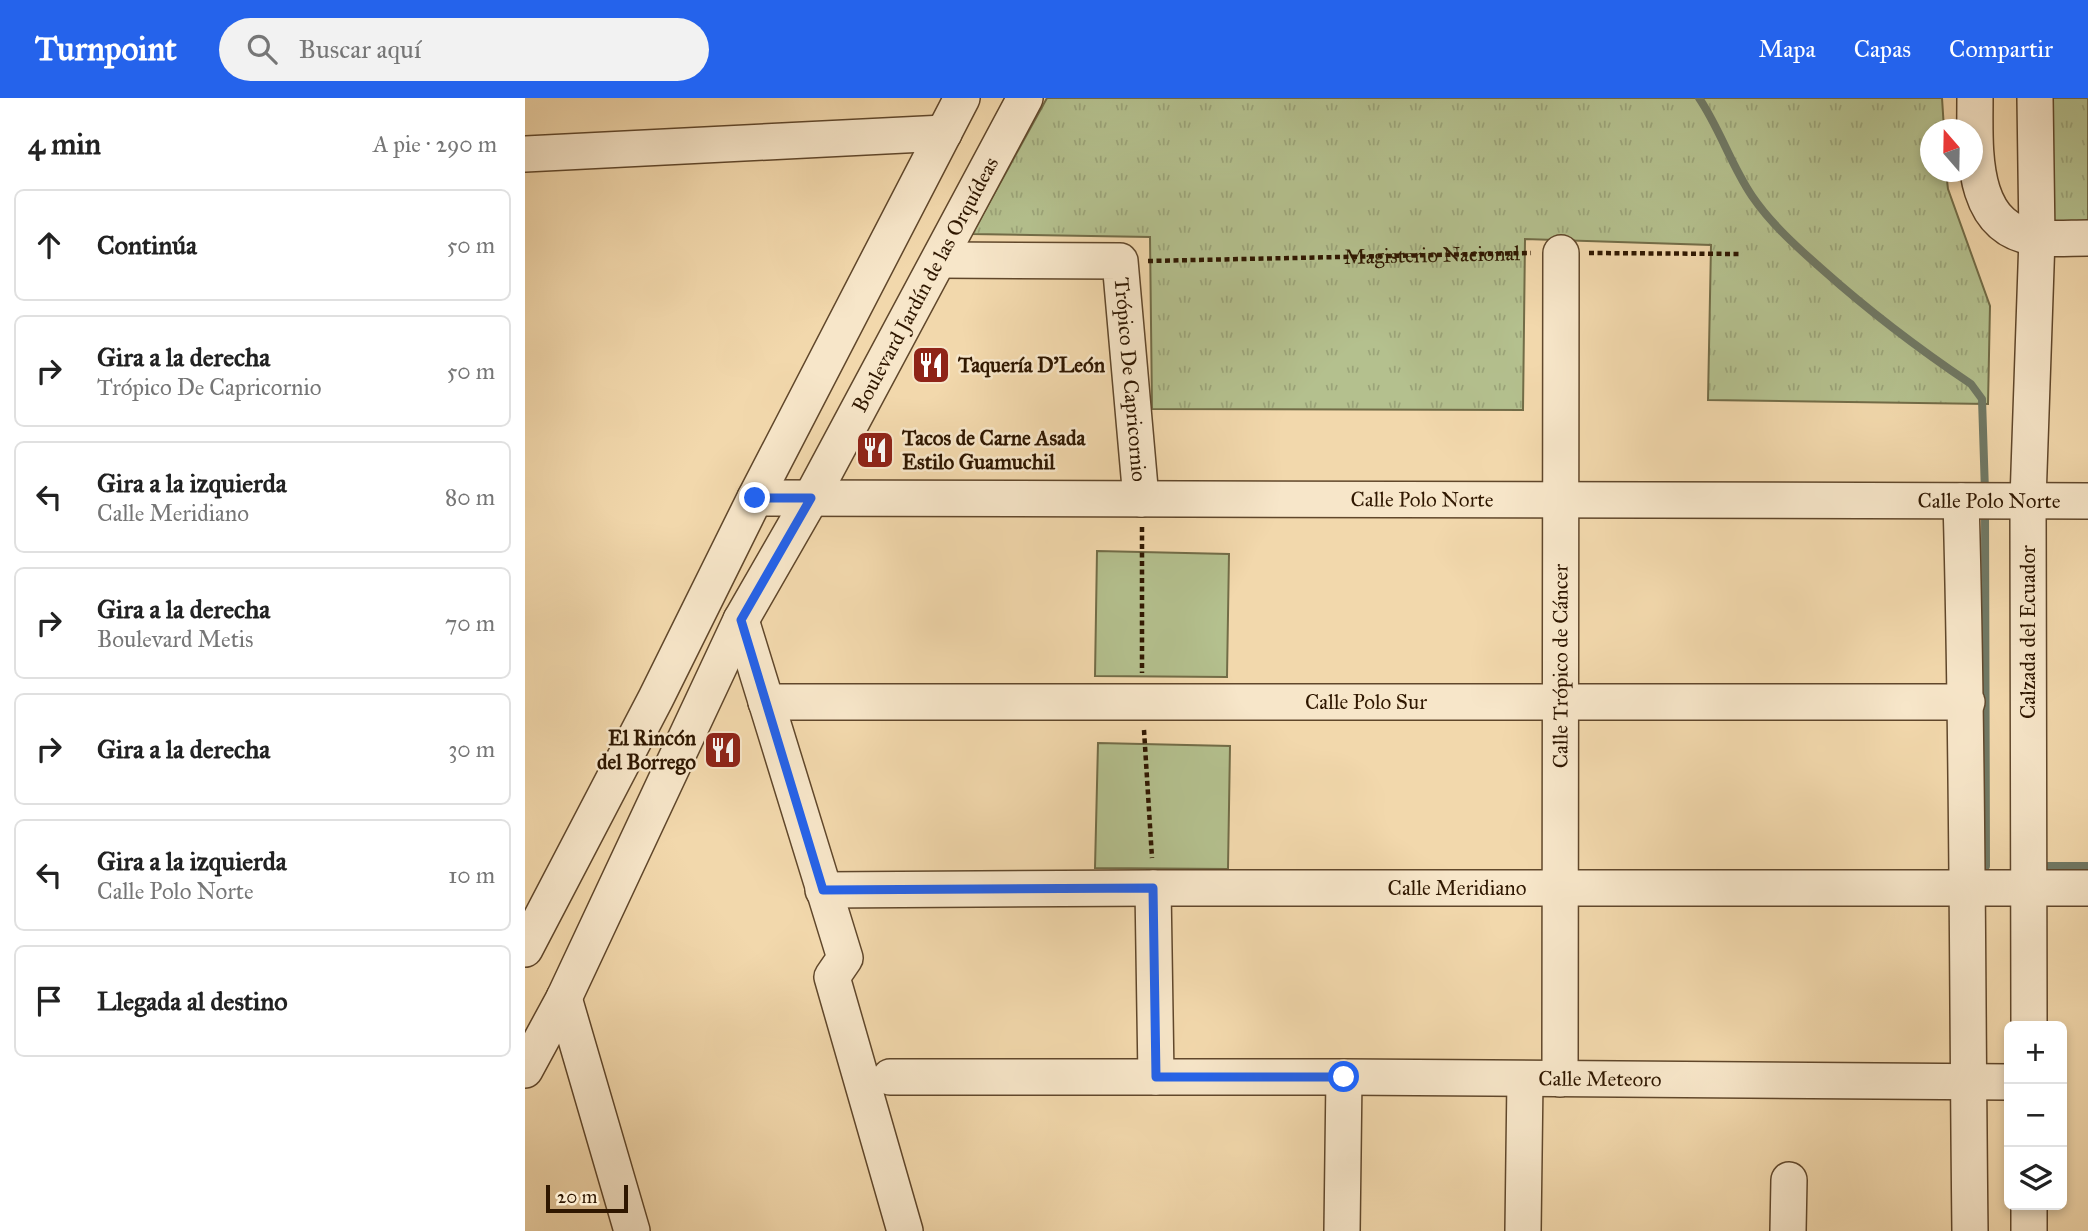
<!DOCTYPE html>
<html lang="es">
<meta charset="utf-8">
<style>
:root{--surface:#fff;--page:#f2f2f2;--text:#222;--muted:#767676;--line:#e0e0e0;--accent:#2563eb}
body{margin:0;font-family:"IM FELL Great Primer",serif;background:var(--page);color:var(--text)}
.controls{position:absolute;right:21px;bottom:21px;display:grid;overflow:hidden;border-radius:10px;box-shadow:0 4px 10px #0003}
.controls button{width:63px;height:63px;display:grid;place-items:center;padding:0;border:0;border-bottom:2px solid var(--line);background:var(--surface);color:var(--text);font:35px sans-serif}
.compass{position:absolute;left:1395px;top:21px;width:63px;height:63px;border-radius:50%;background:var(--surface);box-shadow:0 4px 10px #0003;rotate:340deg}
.scale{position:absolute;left:21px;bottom:18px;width:82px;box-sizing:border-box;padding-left:7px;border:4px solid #2f1700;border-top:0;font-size:19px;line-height:24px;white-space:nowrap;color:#2f1700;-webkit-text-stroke:5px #f7e6c9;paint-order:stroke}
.stop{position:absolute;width:21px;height:21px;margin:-16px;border:5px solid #2563eb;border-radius:50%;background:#fff}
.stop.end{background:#2563eb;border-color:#fff;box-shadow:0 2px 7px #0008}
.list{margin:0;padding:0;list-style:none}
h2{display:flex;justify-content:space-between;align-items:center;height:91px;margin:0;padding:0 28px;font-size:30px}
h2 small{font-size:23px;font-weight:400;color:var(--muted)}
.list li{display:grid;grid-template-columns:46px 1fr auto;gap:21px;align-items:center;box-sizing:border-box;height:112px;margin:0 14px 14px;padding:0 14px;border:2px solid var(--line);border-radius:10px}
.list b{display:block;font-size:26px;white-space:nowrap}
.list p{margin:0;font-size:23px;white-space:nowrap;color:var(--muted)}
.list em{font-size:23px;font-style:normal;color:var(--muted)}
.icon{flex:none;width:38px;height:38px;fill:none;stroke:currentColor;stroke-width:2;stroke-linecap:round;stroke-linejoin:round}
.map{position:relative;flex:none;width:1563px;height:1133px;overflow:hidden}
header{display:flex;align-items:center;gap:42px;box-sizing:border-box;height:98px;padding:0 35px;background:var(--accent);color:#fff}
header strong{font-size:33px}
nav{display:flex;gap:38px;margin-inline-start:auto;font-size:24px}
.search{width:490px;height:63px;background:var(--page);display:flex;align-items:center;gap:18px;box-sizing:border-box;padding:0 24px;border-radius:38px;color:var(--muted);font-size:26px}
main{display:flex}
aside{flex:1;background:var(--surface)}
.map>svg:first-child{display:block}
</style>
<header>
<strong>Turnpoint</strong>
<div class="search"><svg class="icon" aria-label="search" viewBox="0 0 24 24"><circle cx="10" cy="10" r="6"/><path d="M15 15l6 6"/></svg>Buscar aquí</div>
<nav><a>Mapa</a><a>Capas</a><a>Compartir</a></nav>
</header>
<main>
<aside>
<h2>4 min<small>A pie · 290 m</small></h2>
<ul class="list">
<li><svg class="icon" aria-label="ahead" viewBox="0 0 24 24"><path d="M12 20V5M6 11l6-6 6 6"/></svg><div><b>Continúa</b></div><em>50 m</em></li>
<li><svg class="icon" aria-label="right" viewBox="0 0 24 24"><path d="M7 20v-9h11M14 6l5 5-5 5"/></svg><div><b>Gira a la derecha</b><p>Trópico De Capricornio</p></div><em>50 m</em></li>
<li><svg class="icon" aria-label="left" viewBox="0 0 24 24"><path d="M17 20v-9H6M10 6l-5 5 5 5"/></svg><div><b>Gira a la izquierda</b><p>Calle Meridiano</p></div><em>80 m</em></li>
<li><svg class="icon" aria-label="right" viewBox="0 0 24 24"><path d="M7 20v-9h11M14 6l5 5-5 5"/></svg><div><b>Gira a la derecha</b><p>Boulevard Metis</p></div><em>70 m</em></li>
<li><svg class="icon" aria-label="right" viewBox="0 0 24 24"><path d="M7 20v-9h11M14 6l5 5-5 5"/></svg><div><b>Gira a la derecha</b></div><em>30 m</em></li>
<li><svg class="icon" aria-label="left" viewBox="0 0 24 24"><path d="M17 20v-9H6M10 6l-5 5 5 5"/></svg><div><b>Gira a la izquierda</b><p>Calle Polo Norte</p></div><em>10 m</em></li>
<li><svg class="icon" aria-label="arrive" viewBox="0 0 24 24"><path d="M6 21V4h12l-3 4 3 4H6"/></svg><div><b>Llegada al destino</b></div></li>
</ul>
</aside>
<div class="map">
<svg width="1563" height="1133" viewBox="0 0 1563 1133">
<defs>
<pattern id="grass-tufts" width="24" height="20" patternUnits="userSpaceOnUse" patternTransform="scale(1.75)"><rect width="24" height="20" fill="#b4c08e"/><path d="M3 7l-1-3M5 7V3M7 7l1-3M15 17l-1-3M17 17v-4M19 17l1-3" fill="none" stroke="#9ba479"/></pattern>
</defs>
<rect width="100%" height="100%" fill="#f2d8ac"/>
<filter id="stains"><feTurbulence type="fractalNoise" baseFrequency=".00286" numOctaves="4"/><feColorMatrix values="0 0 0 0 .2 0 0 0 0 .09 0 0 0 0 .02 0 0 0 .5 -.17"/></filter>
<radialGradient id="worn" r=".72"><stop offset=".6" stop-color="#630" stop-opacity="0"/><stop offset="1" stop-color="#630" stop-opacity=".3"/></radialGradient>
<path fill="url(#grass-tufts)" stroke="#726c47" stroke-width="2" d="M522 0H1417L1419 31 1406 32V74H1421L1423 91 1465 208 1463 306 1183 302 1186 147 1000 141 998 312 627 311 625 139 447 136Z
M1524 0H1563V127L1521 126Z"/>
<path fill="#b4c08e" stroke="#726c47" stroke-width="2" d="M572 453 704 456 702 579 570 578Z
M573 645 705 648 703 771 570 770Z"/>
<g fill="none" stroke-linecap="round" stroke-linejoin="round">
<path stroke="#707965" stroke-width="8" d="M1174 0C1195 31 1206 67 1227 98 1246 126 1273 150 1298 172 1344 213 1394 251 1446 286L1457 301 1460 394
M1460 411 1461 768
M1516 768H1563"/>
<defs>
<g id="minor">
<path d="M1450 0C1450 53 1444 133 1514 140 1530 141 1547 140 1563 140"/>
<path d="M0 56 419 35"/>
<path id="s2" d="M415 162 595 163 616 401"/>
<path id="s3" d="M230 400 1563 403"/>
<path d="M1436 403C1443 646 1442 890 1445 1133"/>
<path d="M216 522 320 860 307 879 380 1133"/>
<path id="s4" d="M241 604H1442"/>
<path d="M628 790 631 979"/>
<path id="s5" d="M298 792 628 790H1563"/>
<path d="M0 851 131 600 230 400 437 0"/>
<path d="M39 900 107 1133"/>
<path d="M1504 928 1503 402 1512 140 1510 0"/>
<path id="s6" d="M0 972 39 900 216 522 286 400 500 0"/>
<path id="s7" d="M365 979H819L1484 984"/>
<path id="s8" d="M1035 981 1036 155"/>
<path d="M1504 1107V1133"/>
<path d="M817 1133 819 979"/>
<path d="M998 1133 1000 981"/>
<path d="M1263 1133 1264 1082"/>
</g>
</defs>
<use href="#minor" stroke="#60472b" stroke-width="38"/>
<g stroke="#2f1700" stroke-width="4.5" stroke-dasharray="5 3.5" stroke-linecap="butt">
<path d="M1064 155 1217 156"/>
<path id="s1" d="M623 163 1006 155"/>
<path d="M617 429V575"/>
<path d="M619 632 627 760"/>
</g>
<use href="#minor" stroke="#f7e6c9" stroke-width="35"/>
</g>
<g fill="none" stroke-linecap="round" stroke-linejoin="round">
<path stroke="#2563eb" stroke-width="9" d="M230 400H286L216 522 298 792 628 790 631 979H819"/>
</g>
<defs>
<symbol id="restaurant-square" viewBox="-11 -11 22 22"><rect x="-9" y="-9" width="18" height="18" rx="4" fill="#8f2418" stroke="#f7e6c9"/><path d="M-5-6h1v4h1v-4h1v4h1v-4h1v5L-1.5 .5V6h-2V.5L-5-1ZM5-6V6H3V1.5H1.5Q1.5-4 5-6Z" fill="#fff"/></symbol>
</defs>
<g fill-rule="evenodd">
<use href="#restaurant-square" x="384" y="245" width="44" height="44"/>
<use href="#restaurant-square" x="328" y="330" width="44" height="44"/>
<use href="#restaurant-square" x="176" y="630" width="44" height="44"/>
</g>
<g text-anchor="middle" stroke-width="5" stroke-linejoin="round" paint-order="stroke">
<g font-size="21" fill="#2f1700" stroke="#f7e6c9">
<text dy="7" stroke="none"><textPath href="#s1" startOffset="284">Magisterio Nacional</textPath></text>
<text dy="7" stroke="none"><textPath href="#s6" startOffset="882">Boulevard Jardín de las Orquídeas</textPath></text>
<text dy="7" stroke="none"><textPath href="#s2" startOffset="299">Trópico De Capricornio</textPath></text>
<text dy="7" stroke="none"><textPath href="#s3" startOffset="667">Calle Polo Norte</textPath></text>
<text dy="7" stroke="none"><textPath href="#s3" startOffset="1234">Calle Polo Norte</textPath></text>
<text transform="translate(1503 534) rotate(-90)" y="7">Calzada del Ecuador</text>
<text dy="7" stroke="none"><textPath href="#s8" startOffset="413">Calle Trópico de Cáncer</textPath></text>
<text dy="7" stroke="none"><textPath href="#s4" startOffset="600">Calle Polo Sur</textPath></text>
<text dy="7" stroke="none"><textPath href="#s5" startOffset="634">Calle Meridiano</textPath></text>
<text dy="7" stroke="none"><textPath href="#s7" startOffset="710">Calle Meteoro</textPath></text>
</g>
<g font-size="21" font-weight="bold" fill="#2f1700" stroke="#f7e6c9" text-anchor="start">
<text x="433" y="274">Taquería D'León</text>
<text x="377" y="347">Tacos de Carne Asada<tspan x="377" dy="24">Estilo Guamuchil</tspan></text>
<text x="171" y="647" text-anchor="end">El Rincón<tspan x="171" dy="24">del Borrego</tspan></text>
</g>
</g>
<rect width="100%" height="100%" filter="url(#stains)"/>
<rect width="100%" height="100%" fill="url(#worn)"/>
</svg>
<div class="controls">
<button>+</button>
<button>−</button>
<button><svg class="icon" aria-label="layers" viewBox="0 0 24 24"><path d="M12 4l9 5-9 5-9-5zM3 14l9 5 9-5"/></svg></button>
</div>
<svg class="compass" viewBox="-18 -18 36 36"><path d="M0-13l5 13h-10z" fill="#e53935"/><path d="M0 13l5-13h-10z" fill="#767676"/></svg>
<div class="scale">20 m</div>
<div class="stop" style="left:819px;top:979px"></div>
<div class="stop end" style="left:230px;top:400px"></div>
</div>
</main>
